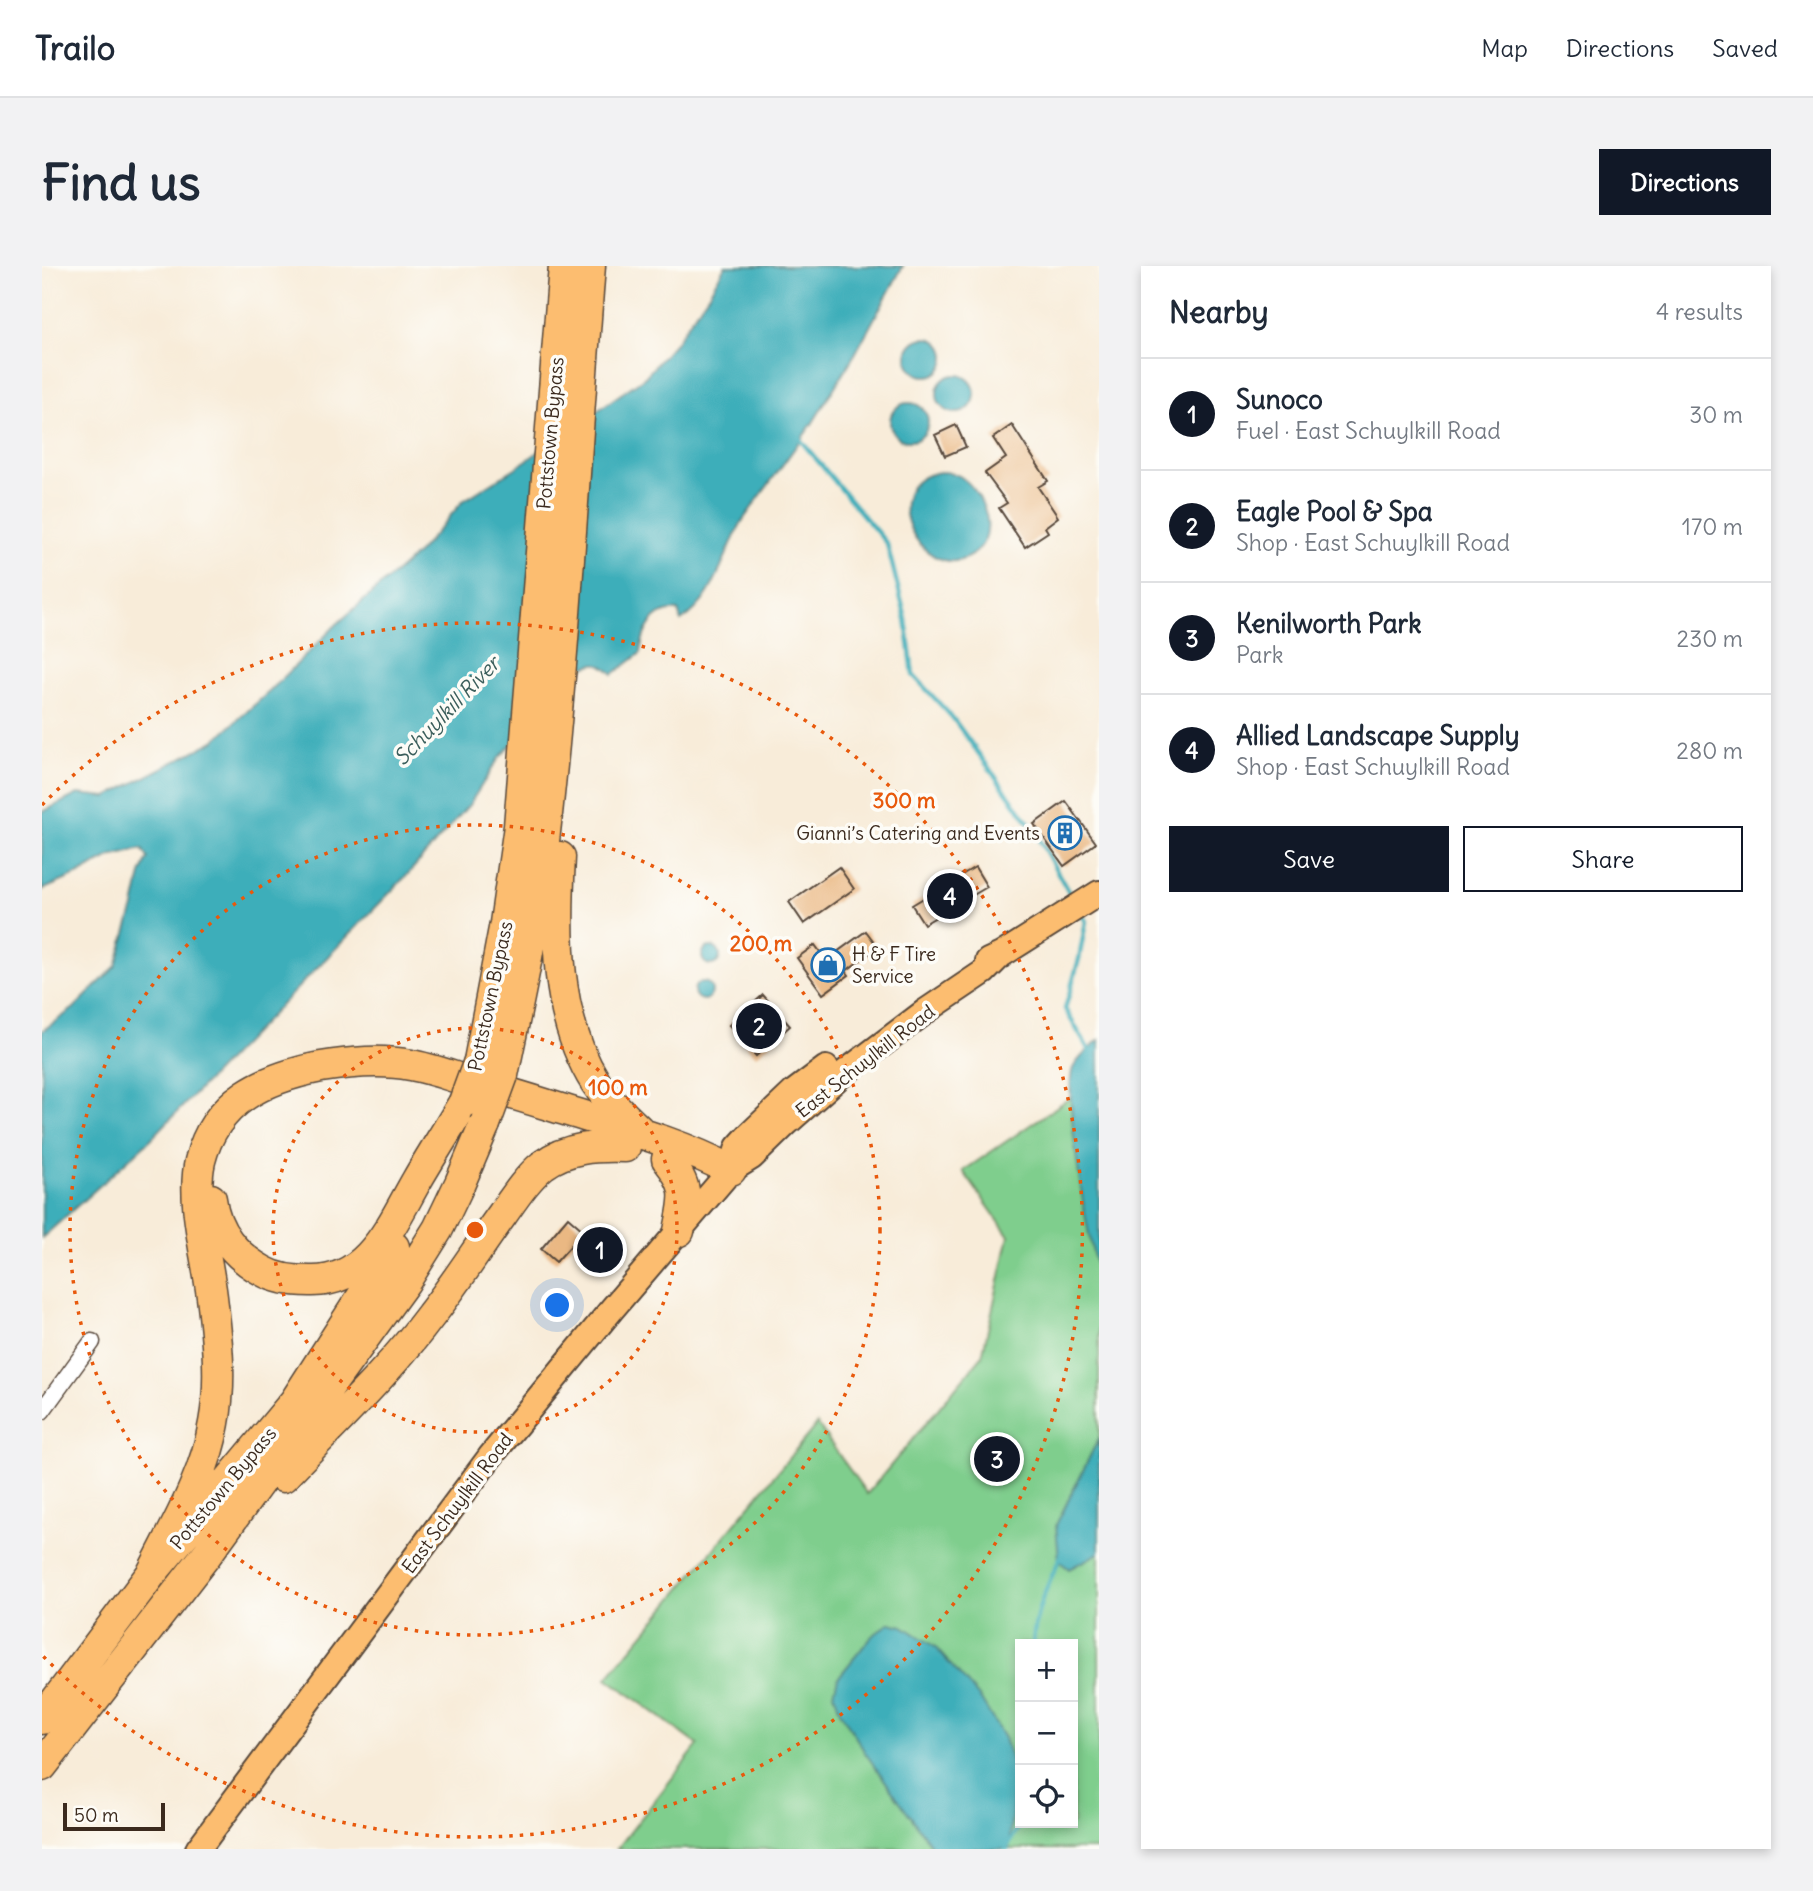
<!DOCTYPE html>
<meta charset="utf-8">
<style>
:root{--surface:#fff;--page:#f2f2f3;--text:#1f2937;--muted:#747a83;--line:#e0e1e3;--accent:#111827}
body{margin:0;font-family:Delius,sans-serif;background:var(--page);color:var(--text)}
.controls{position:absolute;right:21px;bottom:21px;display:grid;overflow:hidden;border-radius:0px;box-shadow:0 4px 10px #0003}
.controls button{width:63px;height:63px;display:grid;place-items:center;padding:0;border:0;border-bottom:2px solid var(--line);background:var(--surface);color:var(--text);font:35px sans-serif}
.scale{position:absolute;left:21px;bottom:18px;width:102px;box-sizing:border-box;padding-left:7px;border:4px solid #3b2a1e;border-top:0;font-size:19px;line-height:24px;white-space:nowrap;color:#3b2a1e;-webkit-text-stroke:5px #fdfcf7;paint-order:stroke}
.you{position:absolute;left:516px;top:1040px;width:24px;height:24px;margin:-18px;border:5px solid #fff;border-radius:50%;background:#1a73e8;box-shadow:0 0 0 10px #1a73e833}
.badge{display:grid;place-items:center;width:46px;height:46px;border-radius:50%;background:var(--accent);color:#fff;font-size:23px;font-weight:700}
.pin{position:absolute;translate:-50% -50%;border:4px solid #fff;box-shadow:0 2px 7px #0006}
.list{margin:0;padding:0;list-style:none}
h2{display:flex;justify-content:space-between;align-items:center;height:91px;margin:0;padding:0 28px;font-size:30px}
h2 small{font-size:23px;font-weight:400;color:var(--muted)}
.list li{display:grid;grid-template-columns:46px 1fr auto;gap:21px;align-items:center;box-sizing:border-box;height:112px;padding:0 28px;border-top:2px solid var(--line)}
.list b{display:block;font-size:26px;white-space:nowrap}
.list p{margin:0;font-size:23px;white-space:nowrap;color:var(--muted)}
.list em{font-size:23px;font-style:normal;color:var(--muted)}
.actions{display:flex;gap:14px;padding:21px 28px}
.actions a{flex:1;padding:16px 0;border:2px solid var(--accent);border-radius:0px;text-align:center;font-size:24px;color:var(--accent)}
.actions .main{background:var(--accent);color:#fff}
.icon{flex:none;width:38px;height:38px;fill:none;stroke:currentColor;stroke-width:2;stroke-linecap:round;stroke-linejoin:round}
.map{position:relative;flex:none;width:1057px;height:1583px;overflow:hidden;border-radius:0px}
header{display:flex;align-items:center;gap:42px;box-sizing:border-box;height:98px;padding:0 35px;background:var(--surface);border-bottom:2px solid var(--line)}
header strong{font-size:33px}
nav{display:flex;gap:38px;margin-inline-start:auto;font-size:24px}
.intro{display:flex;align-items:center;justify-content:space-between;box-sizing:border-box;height:168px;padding:0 42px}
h1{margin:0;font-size:49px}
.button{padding:18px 32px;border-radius:0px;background:var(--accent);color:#fff;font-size:24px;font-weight:700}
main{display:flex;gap:42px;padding:0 42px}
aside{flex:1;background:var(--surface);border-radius:0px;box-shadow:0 4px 10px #0003}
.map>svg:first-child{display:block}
</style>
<header>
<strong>Trailo</strong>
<nav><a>Map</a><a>Directions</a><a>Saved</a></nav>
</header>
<div class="intro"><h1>Find us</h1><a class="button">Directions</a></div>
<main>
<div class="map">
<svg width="1057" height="1583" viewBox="0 0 1057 1583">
<rect width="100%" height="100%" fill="#fdfcf7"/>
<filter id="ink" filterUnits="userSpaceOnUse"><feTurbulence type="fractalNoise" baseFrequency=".0143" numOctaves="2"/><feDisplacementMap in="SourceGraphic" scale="14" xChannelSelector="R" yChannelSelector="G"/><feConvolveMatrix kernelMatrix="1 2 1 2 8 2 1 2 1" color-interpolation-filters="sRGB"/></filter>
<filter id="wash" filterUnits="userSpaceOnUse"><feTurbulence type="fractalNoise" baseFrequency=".00686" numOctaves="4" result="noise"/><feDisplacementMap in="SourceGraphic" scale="28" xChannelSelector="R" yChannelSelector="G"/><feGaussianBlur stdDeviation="1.57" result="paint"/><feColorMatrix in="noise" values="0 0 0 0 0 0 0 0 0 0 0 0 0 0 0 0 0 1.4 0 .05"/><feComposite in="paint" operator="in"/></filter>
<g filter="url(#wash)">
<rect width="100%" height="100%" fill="#f8ecd9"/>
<path fill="#7fce8d" stroke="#5d7c56" stroke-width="2" fill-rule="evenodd" d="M1057 812V1583H575L656 1479 565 1412 775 1158 825 1228 940 1090 967 970 921 905ZM978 1378H1031V1557H978Z"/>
<path fill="#3eaeba" stroke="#3c6c6c" stroke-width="2" d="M683 0H861L813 88 770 158 701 254C680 289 675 332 639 355L636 345C612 342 599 367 599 387L571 408C558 396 556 395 540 402L457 492 427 539 365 609 109 873 0 972V765L32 742 74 700 92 641 99 608 106 592 100 583 68 591 37 608 0 624V546L36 528 65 531 172 475 228 425 295 358 378 285 421 235 475 201 603 111 633 77 668 26Z
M865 91a19 19 0 1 1 38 0a19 19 0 1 1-38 0Z
M895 128a19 19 0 1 1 38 0a19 19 0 1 1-38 0Z
M848 156a19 19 0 1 1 38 0a19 19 0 1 1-38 0Z
M898 206C906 206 913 207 919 211 938 224 953 256 941 277 938 283 932 288 926 291 879 316 828 217 898 206Z
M660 690a9 9 0 1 1 18 0a9 9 0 1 1-18 0Z
M652 725a9 9 0 1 1 18 0a9 9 0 1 1-18 0Z
M1057 774V1008C1046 982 1021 824 1031 802 1037 791 1048 782 1057 774Z
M1057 1172V1287L1027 1303 1017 1295 1014 1259Z
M848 1357 861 1360 893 1381 938 1432 962 1472 971 1501V1539L967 1583H892L824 1488 798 1445 792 1427 796 1412 829 1371Z"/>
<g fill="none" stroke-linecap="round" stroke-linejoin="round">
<path stroke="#3eaeba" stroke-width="4.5" d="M755 170 845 278 864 353 871 409 910 451 990 561 1031 634
M1039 648 1044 655 1037 693 1023 743 1048 786
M991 1378C993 1343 1005 1321 1019 1290
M964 1583 979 1557"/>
</g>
<g id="blocks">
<path fill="#eab883" d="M914 159 924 181 903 190 893 169Z
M970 159 1006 215 996 221 1016 251 1003 261 1006 266 983 281 957 242 965 237 943 207 964 192 951 172Z
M1024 535 1054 577 1022 600 992 558Z
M797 601 812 623 762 658 747 636Z
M933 601 945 621 882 658 870 639Z
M824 665 836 681 804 705 807 709 781 728 755 692 773 679 784 694Z
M721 729 748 760 714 790 687 759Z
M526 951 542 965 514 996 499 983Z"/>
</g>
</g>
<g filter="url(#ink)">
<use href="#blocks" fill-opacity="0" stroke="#57473a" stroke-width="2"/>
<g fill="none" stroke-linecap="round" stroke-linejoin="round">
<defs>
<path id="street" d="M0 1145 50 1076"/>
<path id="primary" d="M946 695 959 689 1057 627
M689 904 696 881 707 869 752 826 784 802
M156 1583 448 1191 570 1043 689 904 710 891 745 857 798 810 884 745 942 706 959 689"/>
<path id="highway" d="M518 591C514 666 512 751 554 817 566 835 581 849 597 864
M437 795 463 657 477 560 522 0
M461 809C475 740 491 671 499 601 523 401 532 200 548 0
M625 893C648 922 644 930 637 965
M169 933C173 965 193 990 221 1005 235 1013 251 1015 268 1015 327 1017 350 957 375 914 390 888 407 862 422 836
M241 1211C291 1158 345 1108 389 1049 414 1017 436 982 460 949 472 932 485 912 501 899 525 881 554 880 583 881
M110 1307C134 1259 163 1211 172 1157 180 1115 175 1072 170 1031 165 989 149 935 158 895 173 834 223 812 279 801 309 796 339 793 369 799 386 802 403 808 419 813 455 823 490 834 526 845 581 862 638 877 689 904
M0 1453 110 1307 253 1135 352 981
M0 1500 165 1288 363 1016 396 963 418 917 443 858"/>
</defs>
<use href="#street" stroke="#57473a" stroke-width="19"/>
<use href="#primary" stroke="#57473a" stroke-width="28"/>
<use href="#highway" stroke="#57473a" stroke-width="33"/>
<use href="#street" stroke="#fff" stroke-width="16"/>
<use href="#primary" stroke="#fcbd6f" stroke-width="24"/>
<use href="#highway" stroke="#fcbd6f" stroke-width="30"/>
<defs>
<path id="highway-bridge" d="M422 836 437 795
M443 858 461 809"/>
</defs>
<use href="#highway-bridge" stroke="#57473a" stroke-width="33" stroke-linecap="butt"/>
<use href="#highway-bridge" stroke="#fcbd6f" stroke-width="30"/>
</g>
</g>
<g fill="none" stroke="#e8590c" stroke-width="3.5" stroke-dasharray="3.5 7">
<circle cx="433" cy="964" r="202"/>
<circle cx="433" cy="964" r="405"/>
<path d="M0 539A607 607 0 1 1 0 1389"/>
</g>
<defs>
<symbol id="building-ring" viewBox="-11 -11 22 22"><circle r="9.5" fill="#fdfcf7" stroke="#1f6fb2" stroke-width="1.5"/><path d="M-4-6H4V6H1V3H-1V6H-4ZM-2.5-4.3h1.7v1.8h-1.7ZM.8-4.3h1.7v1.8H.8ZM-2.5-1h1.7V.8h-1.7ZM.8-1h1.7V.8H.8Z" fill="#1f6fb2"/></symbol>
<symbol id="shop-ring" viewBox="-11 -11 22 22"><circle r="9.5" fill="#fdfcf7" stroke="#1f6fb2" stroke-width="1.5"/><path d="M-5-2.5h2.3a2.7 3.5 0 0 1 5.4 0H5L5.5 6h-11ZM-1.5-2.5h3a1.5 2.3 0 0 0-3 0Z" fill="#1f6fb2"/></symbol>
</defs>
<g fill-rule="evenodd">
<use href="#building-ring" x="1004" y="548" width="38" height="38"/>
<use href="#shop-ring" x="767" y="680" width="38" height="38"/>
</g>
<g text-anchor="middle" stroke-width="7" stroke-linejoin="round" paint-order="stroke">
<g font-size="19" fill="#3b2a1e" stroke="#fdfcf7">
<text transform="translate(508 167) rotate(-85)" y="7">Pottstown Bypass</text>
<text transform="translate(448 730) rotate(-78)" y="7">Pottstown Bypass</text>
<text transform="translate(823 795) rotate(-38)" y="7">East Schuylkill Road</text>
<text transform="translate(181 1222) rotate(-50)" y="7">Pottstown Bypass</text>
<text transform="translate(415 1237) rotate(-53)" y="7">East Schuylkill Road</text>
</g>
<g font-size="19" fill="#3b2a1e" stroke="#fdfcf7" text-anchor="end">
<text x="998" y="574">Gianni’s Catering and Events</text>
<text x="810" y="695" text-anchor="start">H &amp; F Tire<tspan x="810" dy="22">Service</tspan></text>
</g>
<g font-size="21" font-style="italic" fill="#3c5f5c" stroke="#fdfcf7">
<text transform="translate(405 445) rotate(-46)" y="7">Schuylkill River</text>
</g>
</g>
<circle cx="433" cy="964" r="10" fill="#e8590c" stroke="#fdfcf7" stroke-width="3.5"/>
<g font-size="21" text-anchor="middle" font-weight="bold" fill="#e8590c" stroke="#fdfcf7" stroke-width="7" stroke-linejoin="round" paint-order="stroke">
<text x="862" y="542">300 m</text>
<text x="719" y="685">200 m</text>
<text x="576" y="829">100 m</text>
</g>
</svg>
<div class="controls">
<button>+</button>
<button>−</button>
<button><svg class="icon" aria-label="locate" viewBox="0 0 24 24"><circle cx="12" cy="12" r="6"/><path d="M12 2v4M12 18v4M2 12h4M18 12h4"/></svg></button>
</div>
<div class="scale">50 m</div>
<div class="you"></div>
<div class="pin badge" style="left:558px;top:984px">1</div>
<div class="pin badge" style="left:717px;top:760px">2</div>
<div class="pin badge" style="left:955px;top:1193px">3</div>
<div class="pin badge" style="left:908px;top:630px">4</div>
</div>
<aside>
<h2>Nearby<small>4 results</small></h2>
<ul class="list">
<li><span class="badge">1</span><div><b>Sunoco</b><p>Fuel · East Schuylkill Road</p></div><em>30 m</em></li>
<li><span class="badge">2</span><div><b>Eagle Pool &amp; Spa</b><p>Shop · East Schuylkill Road</p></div><em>170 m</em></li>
<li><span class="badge">3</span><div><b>Kenilworth Park</b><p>Park</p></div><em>230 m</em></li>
<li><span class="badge">4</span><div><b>Allied Landscape Supply</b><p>Shop · East Schuylkill Road</p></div><em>280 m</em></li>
</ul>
<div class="actions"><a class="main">Save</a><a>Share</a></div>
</aside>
</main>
